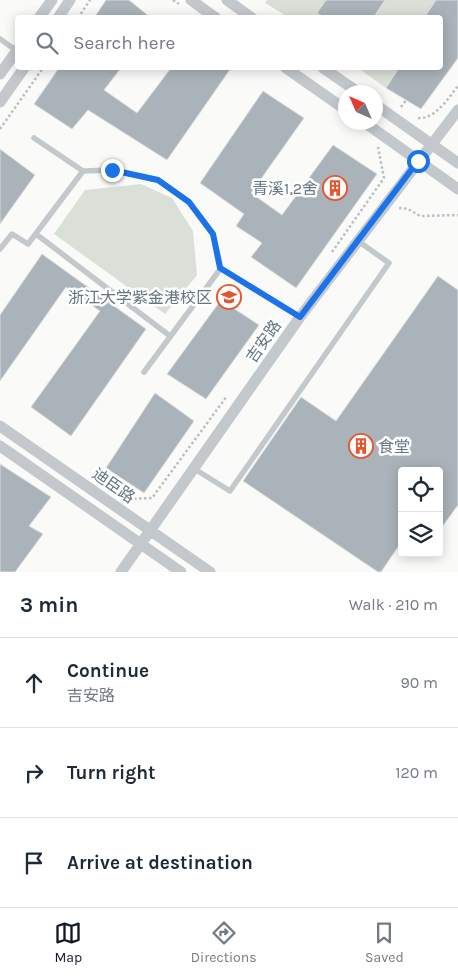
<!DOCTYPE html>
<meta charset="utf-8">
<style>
:root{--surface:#fff;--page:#f6f6f7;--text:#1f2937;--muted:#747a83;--line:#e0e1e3;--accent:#111827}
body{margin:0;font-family:Karla,"Noto Sans SC",sans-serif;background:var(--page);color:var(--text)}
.controls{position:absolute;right:15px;bottom:15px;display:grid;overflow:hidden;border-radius:5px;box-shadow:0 2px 12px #0003}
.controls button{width:45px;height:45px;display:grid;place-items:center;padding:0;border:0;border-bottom:1px solid var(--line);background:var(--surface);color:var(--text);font:25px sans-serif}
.compass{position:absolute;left:338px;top:85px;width:45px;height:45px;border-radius:50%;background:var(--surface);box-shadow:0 2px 12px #0003;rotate:315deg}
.stop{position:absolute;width:15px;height:15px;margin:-11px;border:4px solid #1a73e8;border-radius:50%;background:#fff}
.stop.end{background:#1a73e8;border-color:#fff;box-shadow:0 1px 5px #0008}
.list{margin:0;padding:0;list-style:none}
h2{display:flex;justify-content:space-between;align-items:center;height:65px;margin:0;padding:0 20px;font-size:21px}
h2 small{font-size:16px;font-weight:400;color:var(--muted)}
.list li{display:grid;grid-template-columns:32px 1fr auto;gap:15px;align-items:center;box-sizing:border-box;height:90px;padding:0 20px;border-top:1px solid var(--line)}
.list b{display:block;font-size:19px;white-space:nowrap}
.list p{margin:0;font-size:16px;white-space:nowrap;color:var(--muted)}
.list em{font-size:16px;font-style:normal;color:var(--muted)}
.icon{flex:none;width:28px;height:28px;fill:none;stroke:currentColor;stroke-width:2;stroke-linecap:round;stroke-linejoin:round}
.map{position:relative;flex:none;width:458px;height:572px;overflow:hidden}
.search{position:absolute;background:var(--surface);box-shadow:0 2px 12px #0003;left:15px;right:15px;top:15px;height:55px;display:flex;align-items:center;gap:12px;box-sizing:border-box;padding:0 18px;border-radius:5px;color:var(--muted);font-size:19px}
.sheet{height:335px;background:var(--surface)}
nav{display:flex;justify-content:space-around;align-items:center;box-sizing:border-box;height:70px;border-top:1px solid var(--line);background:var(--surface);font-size:14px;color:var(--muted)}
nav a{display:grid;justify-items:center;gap:2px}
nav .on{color:var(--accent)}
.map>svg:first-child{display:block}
</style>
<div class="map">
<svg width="458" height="572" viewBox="0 0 458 572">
<rect width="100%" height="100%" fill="#fafaf8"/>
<path fill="#dadfd7" d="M267 0H326L317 13 325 17H288L265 3Z
M385 0H436L424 17 373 18Z
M358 68H397L398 69 386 88Z
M141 184 172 198 193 231 197 275 165 314 54 234 85 190Z"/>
<path fill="#aab3b9" stroke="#dcdcda" d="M106 0H129L151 18H94Z
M326 0H385L373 18H325L317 13Z
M436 0H458V58L421 109 386 88 399 68H440V18H424Z
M59 68H121L104 90 137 113 171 68H231L167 160 88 110 72 129 34 104Z
M263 91 304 118 251 193 282 215 333 145 377 174 296 288 251 257 262 243 236 226 244 214 200 183Z
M0 149 35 175 0 224Z
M42 254 146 329 71 436 31 407 100 311 66 287 0 381V315Z
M438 276 458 290V505L439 531V471H402V541L381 572H378L243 481 301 397 336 421Z
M221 300 259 325 206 399 167 374Z
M155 393 194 421 144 493 106 468Z
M0 464 51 497 29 526 43 534 15 572H0Z"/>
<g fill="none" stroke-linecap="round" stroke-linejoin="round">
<path stroke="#bbbfc2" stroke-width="2.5" stroke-dasharray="2.5 2.5" stroke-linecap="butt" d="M173 0 179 4
M78 18 90 0
M401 107 406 100
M418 118C435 120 449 97 458 86
M0 129 43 68
M399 208 408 209 420 216 458 215
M332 252 384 178 378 147
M129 499 152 498 227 396"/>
<path stroke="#c3c8cc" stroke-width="5.5" d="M0 39 17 51
M34 138 83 171 112 170 158 180 189 202 213 234 221 268 300 317
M36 234 170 336
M0 249 12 234 28 244 83 171
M144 372 221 268
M193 468 230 491 389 263 358 241"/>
<path stroke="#c3c8cc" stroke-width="11" d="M191 0 216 18
M227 0 252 18
M39 18 52 0
M58 18 70 0
M286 68 346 110
M323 68 358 92
M0 74 18 49
M0 102 24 68
M376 105 458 163
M364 122 458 189
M0 426 210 572
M0 446 181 572
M121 572 300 317 458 110"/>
</g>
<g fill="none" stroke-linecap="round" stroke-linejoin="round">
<path stroke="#1a73e8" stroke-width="6" d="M112 170 158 180 189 202 213 234 220 268 300 317 418 161"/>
</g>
<defs>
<symbol id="building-ring" viewBox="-11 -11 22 22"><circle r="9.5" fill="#fff" stroke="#e4572e" stroke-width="1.5"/><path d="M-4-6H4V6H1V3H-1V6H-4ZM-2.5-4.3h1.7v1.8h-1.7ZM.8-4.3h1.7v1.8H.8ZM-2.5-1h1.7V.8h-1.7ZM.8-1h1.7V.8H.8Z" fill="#e4572e"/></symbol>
<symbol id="university-ring" viewBox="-11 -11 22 22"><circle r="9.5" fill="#fff" stroke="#e4572e" stroke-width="1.5"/><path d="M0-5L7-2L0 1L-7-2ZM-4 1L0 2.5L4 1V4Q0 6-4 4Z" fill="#e4572e"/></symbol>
</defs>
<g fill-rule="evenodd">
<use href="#building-ring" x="321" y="174" width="28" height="28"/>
<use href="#university-ring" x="215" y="283" width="28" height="28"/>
<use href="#building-ring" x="347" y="432" width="28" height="28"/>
</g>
<g text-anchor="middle" stroke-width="5" stroke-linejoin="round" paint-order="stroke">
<g font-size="16" fill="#657683" stroke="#fff" text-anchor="end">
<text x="318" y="194">青溪1,2舍</text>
<text x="212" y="303">浙江大学紫金港校区</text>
<text x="378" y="452" text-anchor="start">食堂</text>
</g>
<g font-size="16" fill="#657683" stroke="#fff">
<text transform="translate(263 341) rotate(-55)" y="6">吉安路</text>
<text transform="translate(114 485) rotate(35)" y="6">迪臣路</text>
</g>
</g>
</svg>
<div class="controls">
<button><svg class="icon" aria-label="locate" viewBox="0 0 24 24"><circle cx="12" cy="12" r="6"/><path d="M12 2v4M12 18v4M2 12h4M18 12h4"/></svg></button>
<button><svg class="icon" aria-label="layers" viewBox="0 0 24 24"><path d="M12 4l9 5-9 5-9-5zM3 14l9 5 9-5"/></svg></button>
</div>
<svg class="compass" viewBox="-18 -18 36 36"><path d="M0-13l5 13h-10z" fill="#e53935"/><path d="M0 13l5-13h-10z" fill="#747a83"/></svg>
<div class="stop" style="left:418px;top:161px"></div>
<div class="stop end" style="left:112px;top:170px"></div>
<div class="search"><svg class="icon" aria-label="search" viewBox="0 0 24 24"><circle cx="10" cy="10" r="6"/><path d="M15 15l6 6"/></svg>Search here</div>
</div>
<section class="sheet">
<h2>3 min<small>Walk · 210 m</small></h2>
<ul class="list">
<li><svg class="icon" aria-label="ahead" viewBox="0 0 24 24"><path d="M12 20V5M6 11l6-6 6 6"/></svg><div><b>Continue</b><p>吉安路</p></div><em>90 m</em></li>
<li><svg class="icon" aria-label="right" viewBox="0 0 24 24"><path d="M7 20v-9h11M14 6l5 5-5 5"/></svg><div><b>Turn right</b></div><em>120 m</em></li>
<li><svg class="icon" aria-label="arrive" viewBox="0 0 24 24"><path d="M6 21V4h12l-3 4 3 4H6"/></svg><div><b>Arrive at destination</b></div></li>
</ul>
</section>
<nav>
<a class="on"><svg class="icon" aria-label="map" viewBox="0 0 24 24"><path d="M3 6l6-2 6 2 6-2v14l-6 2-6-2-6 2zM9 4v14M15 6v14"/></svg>Map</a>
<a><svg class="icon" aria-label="directions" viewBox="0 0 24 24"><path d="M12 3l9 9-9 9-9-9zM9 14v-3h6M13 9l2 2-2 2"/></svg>Directions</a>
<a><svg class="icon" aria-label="saved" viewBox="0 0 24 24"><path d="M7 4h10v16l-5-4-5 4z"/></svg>Saved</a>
</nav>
